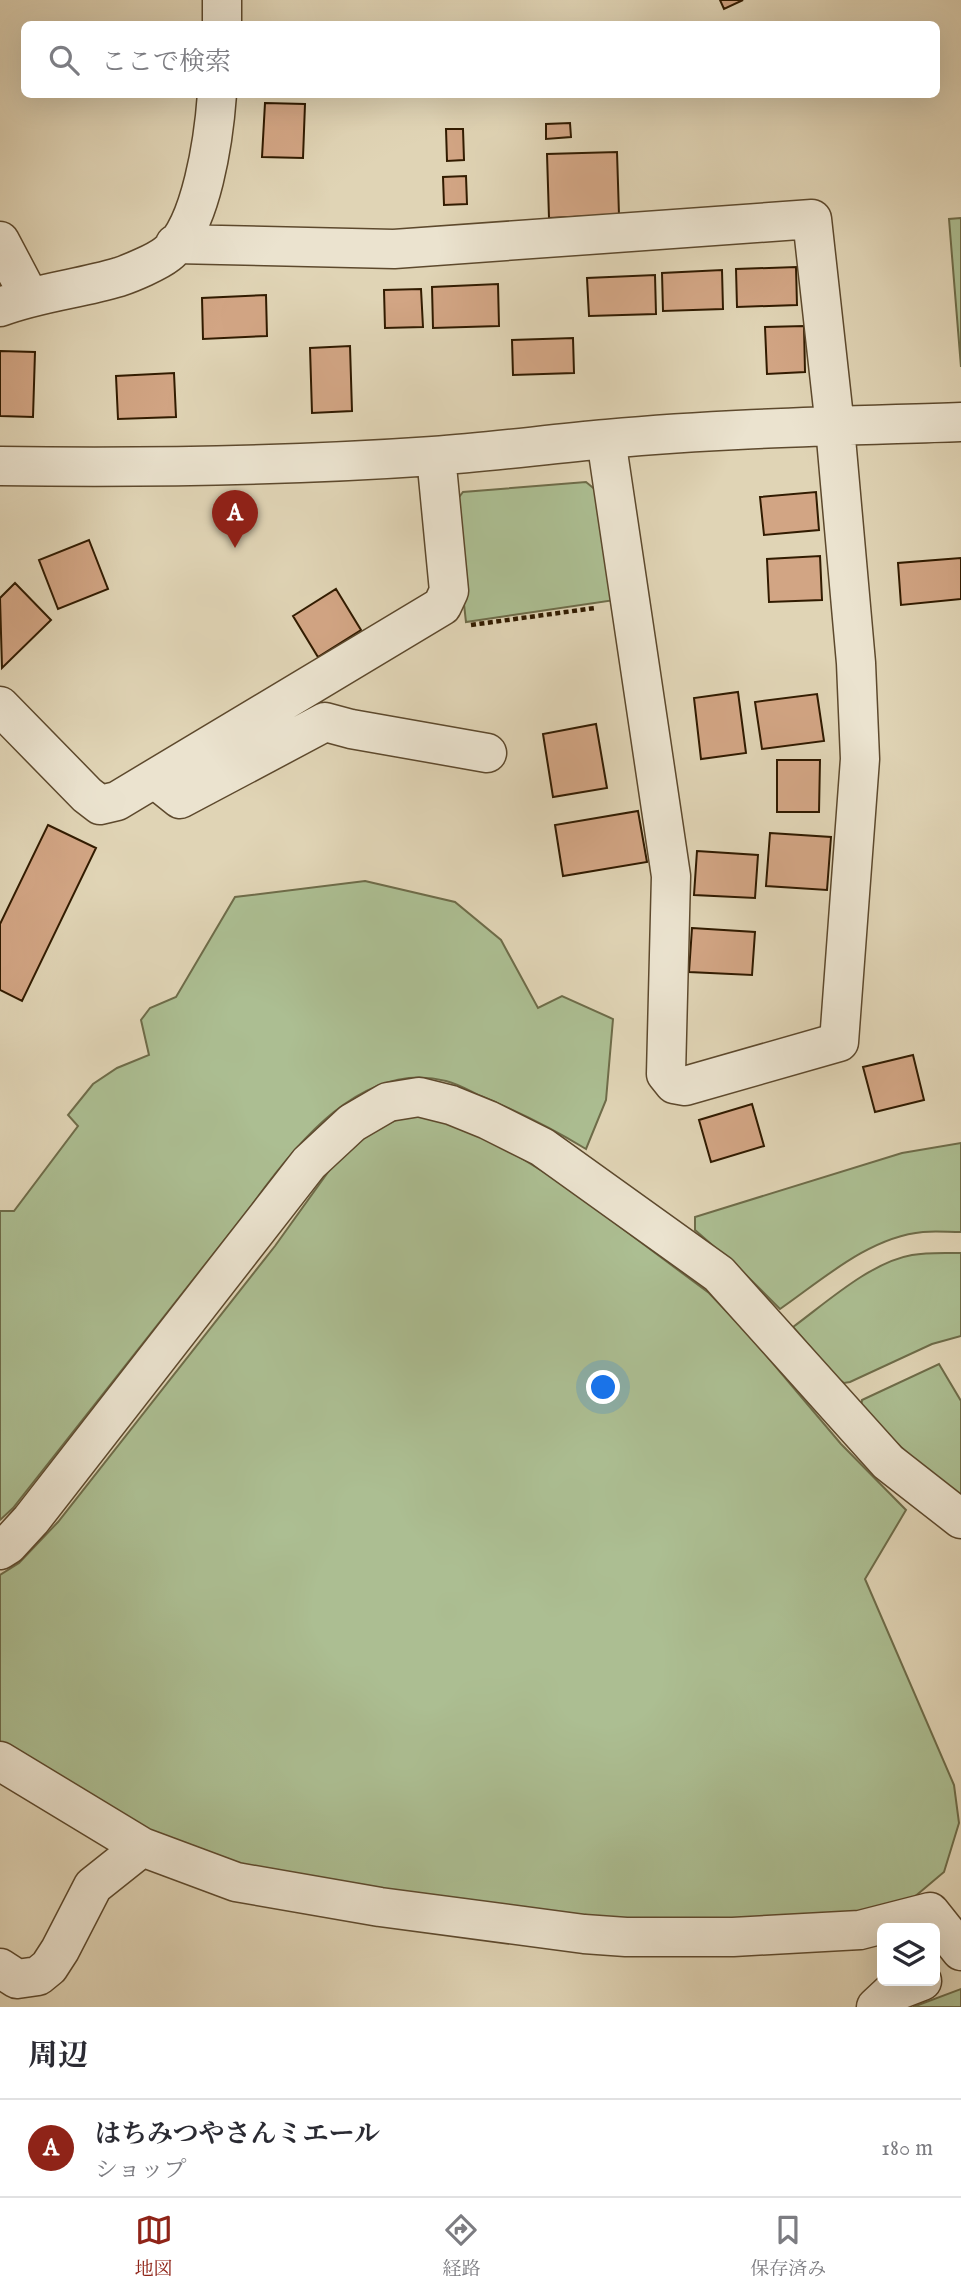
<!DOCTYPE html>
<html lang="ja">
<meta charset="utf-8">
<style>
:root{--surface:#fff;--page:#f2f2f3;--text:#2b2b33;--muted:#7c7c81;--line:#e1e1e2;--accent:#8f2418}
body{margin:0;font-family:"IM FELL English","Noto Serif JP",serif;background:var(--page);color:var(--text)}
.controls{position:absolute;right:21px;bottom:21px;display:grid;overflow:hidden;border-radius:10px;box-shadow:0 7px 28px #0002}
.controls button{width:63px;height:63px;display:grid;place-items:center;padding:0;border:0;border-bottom:2px solid var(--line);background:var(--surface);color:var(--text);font:35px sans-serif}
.you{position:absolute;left:604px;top:1388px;width:24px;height:24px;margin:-18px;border:5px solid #fff;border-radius:50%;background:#1a73e8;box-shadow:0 0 0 10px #1a73e833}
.badge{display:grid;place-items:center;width:46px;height:46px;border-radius:50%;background:var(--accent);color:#fff;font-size:23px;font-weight:700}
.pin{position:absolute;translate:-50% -58px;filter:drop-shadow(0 2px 4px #0008)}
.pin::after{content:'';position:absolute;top:37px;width:24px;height:21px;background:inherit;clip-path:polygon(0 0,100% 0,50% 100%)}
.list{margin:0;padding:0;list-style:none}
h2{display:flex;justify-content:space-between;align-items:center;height:91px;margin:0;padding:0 28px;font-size:30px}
h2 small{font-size:23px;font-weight:400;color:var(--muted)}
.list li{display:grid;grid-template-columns:46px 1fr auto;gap:21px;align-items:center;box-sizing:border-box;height:98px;padding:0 28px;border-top:2px solid var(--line)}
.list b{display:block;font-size:26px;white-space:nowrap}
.list p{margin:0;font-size:23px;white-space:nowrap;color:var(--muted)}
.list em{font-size:23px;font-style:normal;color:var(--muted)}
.icon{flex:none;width:38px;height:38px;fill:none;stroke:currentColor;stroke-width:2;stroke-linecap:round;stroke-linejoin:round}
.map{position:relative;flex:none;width:961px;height:2007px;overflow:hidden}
.search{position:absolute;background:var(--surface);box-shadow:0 7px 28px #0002;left:21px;right:21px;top:21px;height:77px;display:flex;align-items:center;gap:18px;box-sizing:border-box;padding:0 24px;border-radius:10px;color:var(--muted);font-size:26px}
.sheet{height:189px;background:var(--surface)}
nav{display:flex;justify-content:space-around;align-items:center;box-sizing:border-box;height:98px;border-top:2px solid var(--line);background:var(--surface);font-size:19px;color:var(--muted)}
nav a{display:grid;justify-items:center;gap:4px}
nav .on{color:var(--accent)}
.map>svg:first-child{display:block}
</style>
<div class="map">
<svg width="961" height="2007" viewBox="0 0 961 2007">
<rect width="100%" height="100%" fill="#e0d4b5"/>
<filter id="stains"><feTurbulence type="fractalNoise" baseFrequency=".00286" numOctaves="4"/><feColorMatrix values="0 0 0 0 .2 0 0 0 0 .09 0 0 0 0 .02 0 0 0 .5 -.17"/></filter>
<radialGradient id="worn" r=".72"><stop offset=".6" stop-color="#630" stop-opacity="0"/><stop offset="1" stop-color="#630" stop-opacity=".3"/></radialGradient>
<path fill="#acbe92" stroke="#6e6c49" stroke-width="2" d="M961 218V367L949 219Z
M586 482 597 491 615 600 466 622 453 505 463 492Z
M365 881 455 902 501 940 538 1008 562 996 613 1019 606 1100 586 1149C550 1127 519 1112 481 1096 470 1091 458 1084 446 1081 362 1059 294 1146 252 1205L13 1508 0 1520V1211H14L78 1126 68 1115 93 1084 117 1068 149 1055 141 1020 150 1008 176 997 235 897Z
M406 1116 433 1117 500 1145 560 1182 709 1293 748 1334 841 1444 906 1510 865 1579 954 1785 959 1823 944 1872 900 1909 620 1927 261 1873 141 1831 0 1745V1575L19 1563 58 1522 275 1246 331 1168 374 1129Z
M961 1143V1232C948 1232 935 1231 923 1232 869 1237 822 1280 780 1309L743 1272 695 1230V1217L902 1153Z
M961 1253V1336L932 1344 850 1382 844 1383 836 1377 793 1327C827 1302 871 1262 912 1255 928 1252 945 1253 961 1253Z
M939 1364 961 1401V1499L943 1488 861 1408 862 1400Z
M961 1989V2007H913Z"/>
<path fill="#d2a584" stroke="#311b00" stroke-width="2" d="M720 0H743L724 9Z
M265 103 305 104 303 158 262 157Z
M570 123 571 137 546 139V124Z
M446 129H463L464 160 447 161Z
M617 152 619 215 549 218 547 154Z
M466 176 467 204 444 205 443 177Z
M796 267 797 305 737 307 736 269Z
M722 270 723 309 663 311 662 273Z
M655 275 656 314 589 316 587 278Z
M498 284 499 326 433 328 432 287Z
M421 289 423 327 385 328 384 290Z
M266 295 267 336 203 339 202 298Z
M804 326 805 372 767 374 765 327Z
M573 338 574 373 513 375 512 340Z
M350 346 352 411 312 413 310 348Z
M0 351 35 352 33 417 0 416Z
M174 373 176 417 118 419 116 376Z
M816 492 819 530 764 535 760 497Z
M89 540 108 589 58 609 39 560Z
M820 556 822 600 769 602 767 559Z
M961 558V599L901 605 898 563Z
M15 583 51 620 2 668 0 598Z
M336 589 361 630 318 657 293 616Z
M738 692 746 753 701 759 694 698Z
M817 694 824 741 762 749 755 702Z
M596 724 607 788 553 797 543 734Z
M777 760H820L819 812H777Z
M638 811 647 862 563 876 555 825Z
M48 825 96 848 22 1001 0 990V924Z
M770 833 831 837 827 890 766 886Z
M697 851 758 855 755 898 694 895Z
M692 928 755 932 752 975 689 972Z
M913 1055 924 1100 875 1112 863 1067Z
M752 1104 764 1146 711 1162 699 1120Z"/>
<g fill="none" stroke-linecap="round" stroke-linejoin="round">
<defs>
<path id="minor" d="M222 24V0
M0 241 29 296
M175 244 394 249 812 219 835 427 856 663 860 759 839 1042 685 1086 674 1084 666 1074 671 876 606 439
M0 307C40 292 79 289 119 277 131 273 157 262 167 254 202 228 214 136 217 94
M0 466C144 468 289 466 433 456 491 452 549 444 607 439 725 428 843 426 961 422
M0 706 87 795 100 805 117 801 442 606 449 591 436 456
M155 779 180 799 325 722 351 729 487 753
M0 1550 8 1545 31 1520 309 1163 352 1123 388 1102 419 1097 451 1105 488 1120 542 1147 719 1274 888 1462 961 1519
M0 1761 142 1847 236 1882 380 1907 584 1934 626 1937H733L860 1930 930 1912 961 1951
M0 1968 17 1979 38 1976 49 1967 60 1950 93 1886 142 1847
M876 2007 891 1993 922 1981"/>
</defs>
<use href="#minor" stroke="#5d492d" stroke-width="41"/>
<path stroke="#311b00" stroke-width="4.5" stroke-dasharray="5 3.5" stroke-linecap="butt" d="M471 625 595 608"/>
<use href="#minor" stroke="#ebe3cf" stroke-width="38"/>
</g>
<rect width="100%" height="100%" filter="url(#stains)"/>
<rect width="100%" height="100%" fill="url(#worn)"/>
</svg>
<div class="controls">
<button><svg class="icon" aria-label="layers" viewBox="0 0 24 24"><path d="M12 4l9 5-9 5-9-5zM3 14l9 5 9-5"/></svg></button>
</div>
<div class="you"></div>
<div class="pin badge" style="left:235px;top:548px">A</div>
<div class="search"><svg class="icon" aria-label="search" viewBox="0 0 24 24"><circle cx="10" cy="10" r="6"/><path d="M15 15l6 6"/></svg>ここで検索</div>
</div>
<section class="sheet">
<h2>周辺<small></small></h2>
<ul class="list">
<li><span class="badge">A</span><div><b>はちみつやさんミエール</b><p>ショップ</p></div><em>180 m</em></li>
</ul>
</section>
<nav>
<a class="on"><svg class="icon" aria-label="map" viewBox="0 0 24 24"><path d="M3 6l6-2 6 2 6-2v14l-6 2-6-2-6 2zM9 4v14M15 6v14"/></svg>地図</a>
<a><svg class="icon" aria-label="directions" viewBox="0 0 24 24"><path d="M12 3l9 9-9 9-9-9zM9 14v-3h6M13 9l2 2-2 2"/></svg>経路</a>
<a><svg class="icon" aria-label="saved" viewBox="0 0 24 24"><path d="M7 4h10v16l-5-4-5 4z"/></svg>保存済み</a>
</nav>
